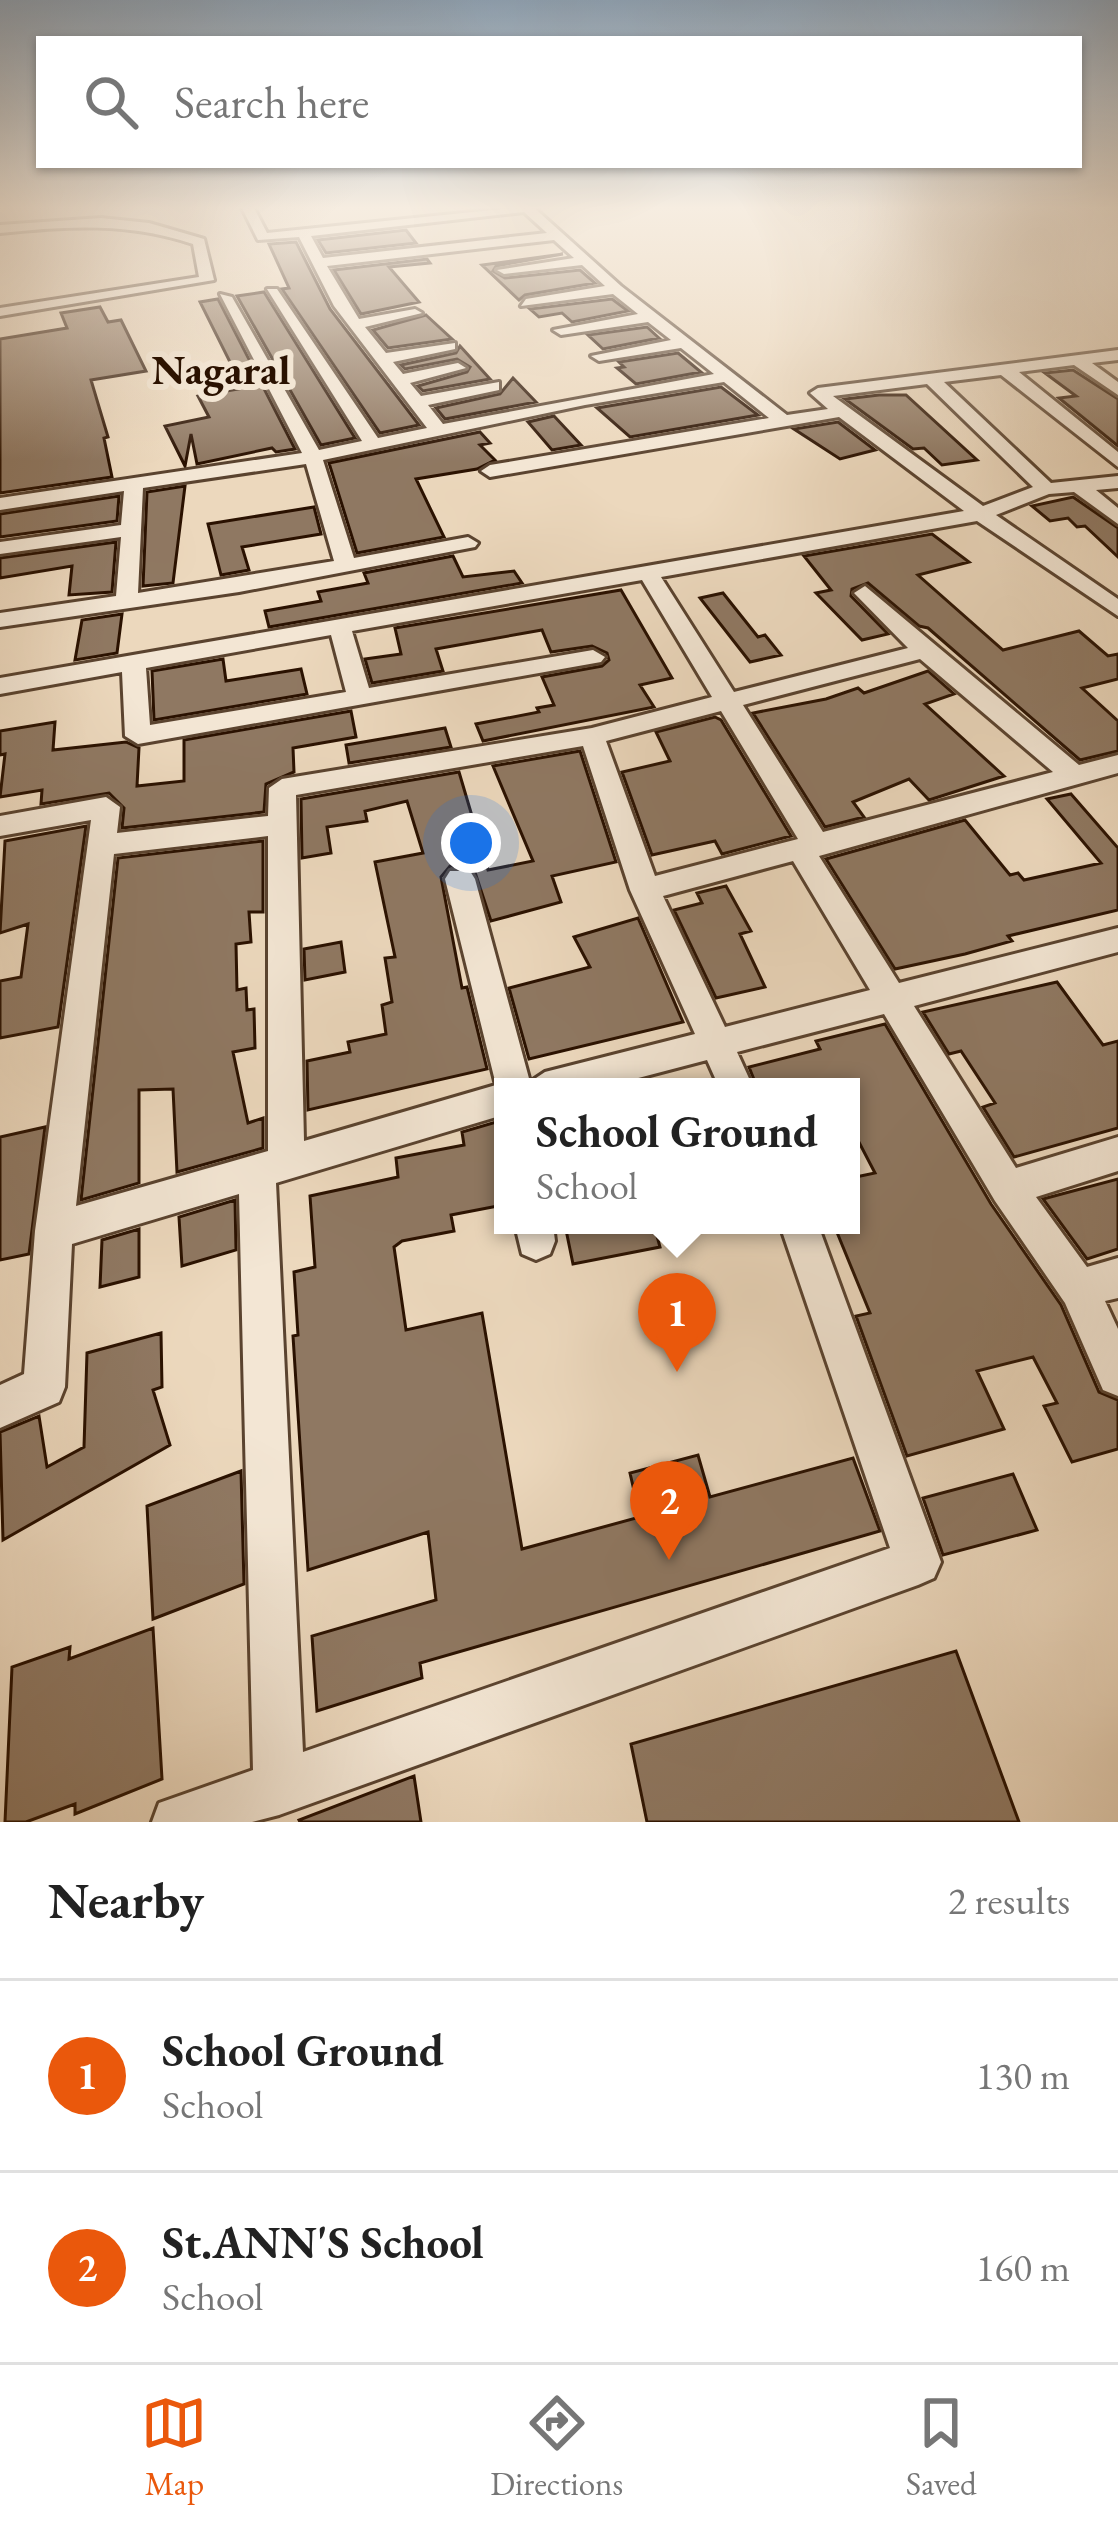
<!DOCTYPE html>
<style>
:root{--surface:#fff;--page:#f6f6f6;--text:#222;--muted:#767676;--line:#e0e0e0;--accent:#ea580c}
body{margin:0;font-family:"EB Garamond",serif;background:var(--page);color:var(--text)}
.you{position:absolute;left:471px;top:843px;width:42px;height:42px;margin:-30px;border:9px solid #fff;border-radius:50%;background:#1a73e8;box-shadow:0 0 0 18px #1a73e833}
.badge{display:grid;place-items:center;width:78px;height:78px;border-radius:50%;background:var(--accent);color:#fff;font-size:39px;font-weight:700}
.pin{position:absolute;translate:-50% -99px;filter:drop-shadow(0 3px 6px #0008)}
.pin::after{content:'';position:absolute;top:63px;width:42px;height:36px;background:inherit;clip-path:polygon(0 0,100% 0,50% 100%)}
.popup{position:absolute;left:494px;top:1078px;width:366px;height:156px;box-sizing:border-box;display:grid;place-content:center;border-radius:0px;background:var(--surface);filter:drop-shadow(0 3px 9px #0005);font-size:39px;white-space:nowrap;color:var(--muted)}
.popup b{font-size:45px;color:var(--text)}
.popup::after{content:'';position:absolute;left:50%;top:100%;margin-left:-24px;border:24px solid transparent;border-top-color:var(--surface)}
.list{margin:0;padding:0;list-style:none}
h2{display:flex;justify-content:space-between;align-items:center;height:156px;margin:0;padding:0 48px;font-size:51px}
h2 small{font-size:39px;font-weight:400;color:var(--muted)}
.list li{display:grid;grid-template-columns:78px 1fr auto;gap:36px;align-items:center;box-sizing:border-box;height:192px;padding:0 48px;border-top:3px solid var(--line)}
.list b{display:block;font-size:45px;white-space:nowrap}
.list p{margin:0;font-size:39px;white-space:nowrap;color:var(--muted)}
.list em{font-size:39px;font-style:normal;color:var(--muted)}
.icon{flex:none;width:66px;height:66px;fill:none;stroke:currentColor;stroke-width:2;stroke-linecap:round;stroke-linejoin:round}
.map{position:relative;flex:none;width:1118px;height:1822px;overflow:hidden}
.search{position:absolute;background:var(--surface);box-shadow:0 3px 9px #0004;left:36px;right:36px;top:36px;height:132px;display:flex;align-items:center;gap:30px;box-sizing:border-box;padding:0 42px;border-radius:0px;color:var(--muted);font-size:45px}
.sheet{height:540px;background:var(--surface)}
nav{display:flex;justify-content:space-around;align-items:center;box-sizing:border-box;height:168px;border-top:3px solid var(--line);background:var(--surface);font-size:33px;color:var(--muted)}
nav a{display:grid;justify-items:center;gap:6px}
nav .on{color:var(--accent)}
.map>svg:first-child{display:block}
</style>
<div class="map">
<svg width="1118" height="1822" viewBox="0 0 1118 1822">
<rect width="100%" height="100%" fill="#ecd8bd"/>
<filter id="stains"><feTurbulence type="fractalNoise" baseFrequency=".00167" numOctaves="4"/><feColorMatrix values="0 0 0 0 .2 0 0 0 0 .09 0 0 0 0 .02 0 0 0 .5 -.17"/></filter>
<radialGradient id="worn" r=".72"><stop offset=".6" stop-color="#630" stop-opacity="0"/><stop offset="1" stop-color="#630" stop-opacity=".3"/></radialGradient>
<path fill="#8f7862" stroke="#2a1100" stroke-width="3" d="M406 230 416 243 326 253 318 240Z
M296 242 330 309 419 425 380 433 282 289 289 288 269 244Z
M563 254 496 266 493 271 505 278 580 270 595 283 525 295 519 300 482 265Z
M427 259 430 263 389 267 419 302 361 314 334 270Z
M264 292 355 438 321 445 237 296Z
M218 299 295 449 276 452 272 448 197 464 191 434 185 466 165 426 209 417 198 396 243 388 200 302Z
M612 299 628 311 572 322 562 313 539 317 530 309Z
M100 307 108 322 121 320 146 371 91 380 108 437 104 438 112 477 0 493V339L67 328 61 313Z
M426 315 452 339 388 348 373 330Z
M647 327 659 338 603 349 588 335Z
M460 346 490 379 423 391 418 386 467 372 470 367 457 359 405 369 401 365 456 353Z
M678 353 701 372 636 384 617 368 624 367 619 362Z
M1073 370 1118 399V446L1059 398 1076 396 1045 373Z
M513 378 536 402 445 419 436 408 500 394Z
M721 387 758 415 630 437 597 408Z
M879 395H906L977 460 942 465 924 448 913 449 845 399Z
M554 416 581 445 552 450 528 422Z
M838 422 875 450 840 459 794 429Z
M480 432 490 443 480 445 495 460 477 469 416 479 444 537 357 553 329 463Z
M185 486 173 583 143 586 147 492Z
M119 496 117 521 0 537V514Z
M1073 497 1118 528V557L1085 526 1077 527 1068 518 1050 521 1032 506Z
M314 507 321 534 242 547 249 570 221 575 208 524Z
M932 534 969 562 918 575 1003 650 1079 631 1108 656 1118 654V679L1082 688 1118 721V751L1080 760 928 628 919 626 868 583 852 589 851 596 888 634 862 640 816 593 831 590 804 556Z
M116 542 112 592 69 595 72 566 0 578V558Z
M453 556 463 577 514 571 522 583 269 627 265 611 321 601 318 592 368 583 364 573Z
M621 590 672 678 640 685 654 707 483 741 476 724 539 712 537 708 554 705 542 677 602 666 609 660 607 653 592 646 551 652 542 630 436 649 443 671 372 683 365 659 401 654 395 628Z
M723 593 758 637 765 635 781 655 750 662 700 598Z
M122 614 117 653 75 660 82 620Z
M223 659 226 681 301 669 307 694 154 720 152 671Z
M928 671 954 694 925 704 1004 776 929 800 909 779 853 802 864 817 825 827 753 713 826 699 858 688 864 693Z
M351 711 356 737 293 748 294 772 266 784 264 812 122 828 124 808 109 793 41 804 42 790 0 797 5 754 0 755V731L55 722 53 750 126 742 139 748 137 786 184 781V740Z
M715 717 721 720 791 836 722 854 715 841 652 855 622 772 670 761 656 732Z
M445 728 451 747 349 763 346 745Z
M580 751 616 862 552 876 561 902 491 921 474 869 450 866 441 877 462 988 467 987 487 1069 308 1110 307 1061 350 1052 348 1042 386 1034 382 1005 392 1002 385 958 395 957 375 862 423 853 407 801 365 811 367 821 327 827 331 853 302 858 301 799 459 772 488 870 533 861 493 766Z
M1071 794 1118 848V910L1008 936 1012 941 965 954 895 969 826 859 965 820 1010 875 1018 873 1024 880 1101 863 1047 799Z
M86 826 58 1027 0 1038V981L21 977 28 924 0 933 5 841Z
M263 841V912H249L251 942 236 944 237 990 246 988 247 1010 254 1009 255 1048 233 1052 248 1123 263 1118V1148L177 1172 173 1089 139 1090V1183L81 1200 118 858Z
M726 886 751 931 740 934 765 987 716 998 674 910 702 903 697 893Z
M638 918 683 1022 529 1059 509 988 590 967 574 937Z
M341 942 345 972 305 980 304 949Z
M1057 982 1103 1045 1118 1041V1128L1014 1157 983 1107 995 1103 961 1051 949 1054 923 1012Z
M885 1024 991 1204 1061 1305 1099 1392 1118 1400V1449L1072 1462 1044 1406 1057 1403 1033 1357 977 1371 1004 1429 907 1456 856 1316 870 1313 834 1225H851V1178L875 1173 851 1127V1087H757L749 1067 820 1049 816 1041Z
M503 1120V1205L451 1215 454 1231 402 1241 394 1247 406 1330 482 1313 522 1549 640 1517 630 1473 698 1455 710 1497 853 1458 880 1531 420 1663 422 1678 317 1711 312 1636 436 1600 428 1532 308 1570 293 1336 298 1335 294 1272 315 1267 310 1196 398 1177 396 1158 464 1145 462 1132Z
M45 1127 29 1254 0 1260V1137Z
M1118 1179V1249L1087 1259 1043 1199Z
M235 1200 236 1250 182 1266 179 1217Z
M565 1225H654L660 1247 573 1264Z
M139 1229V1277L100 1287 102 1240Z
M161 1333 162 1387 153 1390 170 1445 3 1540 0 1432 39 1416 47 1467 84 1447 87 1353Z
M241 1471 244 1584 153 1619 147 1506Z
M1013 1474 1037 1530 943 1555 923 1498Z
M153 1628 162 1779 75 1814V1804L26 1822H5L12 1667 70 1647 69 1659Z
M956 1651 1019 1822H647L631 1744Z
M414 1776 421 1822H300L299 1820Z"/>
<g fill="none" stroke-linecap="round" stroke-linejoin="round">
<defs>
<path id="minor" d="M241 206H253L267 233 532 206 621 286 787 415 828 409 810 393 818 388 1118 350V360L1092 363 1118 382V395L1074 365 1019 372 1118 452V467L1001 375 944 382 1051 483 1118 476V488L1096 490 1118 508V524L1074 492 1049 494 996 515 1118 599V616L977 521 661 577 734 692 908 648 854 593 865 586 1079 765 1118 755V773L819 856 899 983 1118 928V952L914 1006 1016 1168 1118 1137V1171L1036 1197 1087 1267 1118 1258V1298L1105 1301 1118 1329V1396L1103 1390 1065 1303 995 1201 884 1014 737 1052 753 1087H719L707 1060 604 1087H503V1115L276 1183 303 1752 890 1548 780 1225H818L941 1562 934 1578 918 1585 279 1815 252 1822H152L159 1803 253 1770 239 1194 72 1244 65 1387 59 1402 0 1428V1385L24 1374 35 1231 91 820 0 836V816L106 797 120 807 117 833 268 816 269 788 282 779 592 728 712 697 642 580 352 631 369 688 593 650 605 657 601 662 138 744 125 736 122 672 0 694V678L964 511 839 417 490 477 481 471 490 465 769 418 724 382 585 405 323 460 354 558 468 537 478 543 475 547 239 592 0 627V613L116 596 121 537 0 554V542L121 525 124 491 0 510V498L302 453 220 294 232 297 319 450 362 441 267 289H277L378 438 427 428 334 306 299 237 258 240ZM524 212 547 233 323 258 311 236ZM554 240 574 258 497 270 504 274 582 265 605 286 526 299 521 306 613 294 638 314 553 330 561 335 648 322 671 340 591 356 599 361 681 348 714 374 443 424 428 405 499 390V382L421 396 410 383 466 368 458 363 403 374 393 362 455 349V343L386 353 365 327 422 313 415 309 359 319 327 266ZM927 384 1033 487 983 506 833 396ZM306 464 334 561 138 593 143 488ZM331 635 346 692 150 725 146 668ZM920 659 1053 772 823 832 743 705ZM721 711 798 839 655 876 606 741ZM583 746 630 890 695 1034 545 1072 530 1082 475 879 470 871H450L445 879 496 1085 304 1141 296 795ZM268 836V1151L76 1206 114 854ZM793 861 870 990 725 1027 663 896Z
M101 218 149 223 204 239 214 280 0 316V308L199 277 193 244C128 222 67 226 0 233V225Z
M515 1225H553L555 1241 550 1254 536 1260 522 1254Z"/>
</defs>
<use href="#minor" stroke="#5a432f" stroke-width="6"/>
<use href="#minor" fill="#f3e6d4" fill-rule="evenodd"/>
</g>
<linearGradient id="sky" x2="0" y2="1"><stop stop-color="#8fa7bd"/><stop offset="0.45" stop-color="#f6ede1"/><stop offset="1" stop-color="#f6ede1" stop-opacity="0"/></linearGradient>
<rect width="1118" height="461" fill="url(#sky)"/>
<g text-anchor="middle" stroke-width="12" stroke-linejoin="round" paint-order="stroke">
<g font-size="42" font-weight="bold" fill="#2a1100" stroke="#f3e6d4">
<text x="221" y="384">Nagaral</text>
</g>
</g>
<rect width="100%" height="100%" filter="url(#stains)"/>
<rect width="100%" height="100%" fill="url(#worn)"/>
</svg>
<div class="you"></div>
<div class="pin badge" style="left:677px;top:1372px">1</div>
<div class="popup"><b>School Ground</b>School</div>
<div class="pin badge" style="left:669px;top:1560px">2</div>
<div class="search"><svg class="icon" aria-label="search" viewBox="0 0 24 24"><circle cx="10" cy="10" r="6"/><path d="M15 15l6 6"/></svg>Search here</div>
</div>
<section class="sheet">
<h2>Nearby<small>2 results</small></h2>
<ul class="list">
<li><span class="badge">1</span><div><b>School Ground</b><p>School</p></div><em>130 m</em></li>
<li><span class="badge">2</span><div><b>St.ANN'S School</b><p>School</p></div><em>160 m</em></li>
</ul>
</section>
<nav>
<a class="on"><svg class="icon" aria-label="map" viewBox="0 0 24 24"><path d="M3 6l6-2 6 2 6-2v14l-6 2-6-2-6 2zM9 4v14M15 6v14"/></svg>Map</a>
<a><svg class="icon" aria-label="directions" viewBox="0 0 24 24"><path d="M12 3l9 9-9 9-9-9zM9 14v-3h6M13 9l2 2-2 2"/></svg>Directions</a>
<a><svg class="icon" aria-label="saved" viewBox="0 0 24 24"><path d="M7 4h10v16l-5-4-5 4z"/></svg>Saved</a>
</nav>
